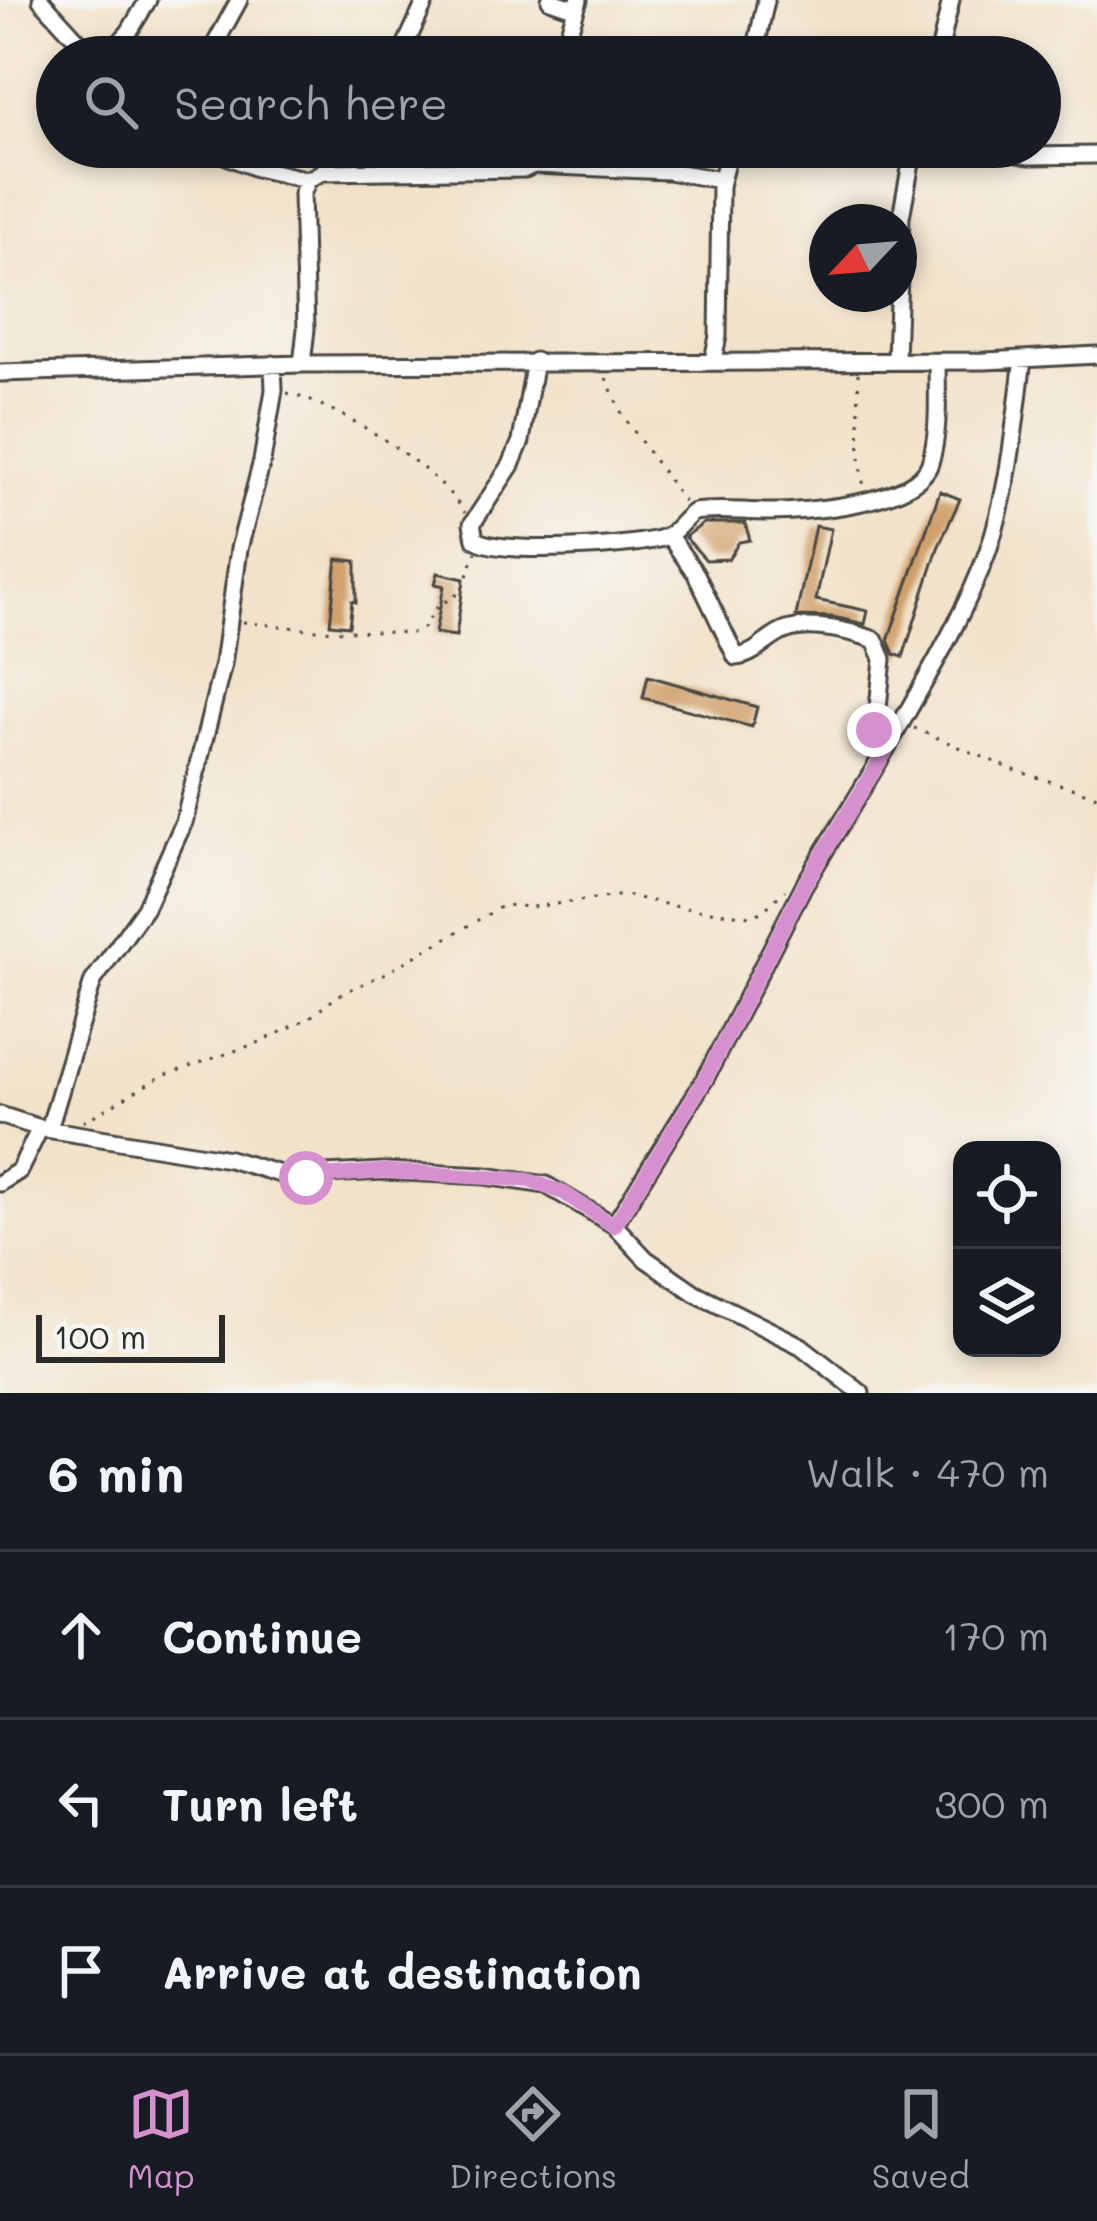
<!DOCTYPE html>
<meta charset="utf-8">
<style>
:root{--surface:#171b24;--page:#242831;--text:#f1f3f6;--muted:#9ea1a6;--line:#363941;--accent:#d690ce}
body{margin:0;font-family:Mali,sans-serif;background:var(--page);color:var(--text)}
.controls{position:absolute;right:36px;bottom:36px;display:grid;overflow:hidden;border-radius:24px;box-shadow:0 6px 18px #0003}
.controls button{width:108px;height:108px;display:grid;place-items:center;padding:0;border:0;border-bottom:3px solid var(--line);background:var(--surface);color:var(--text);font:60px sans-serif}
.compass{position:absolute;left:809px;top:204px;width:108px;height:108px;border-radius:50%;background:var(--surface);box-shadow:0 6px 18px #0003;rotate:244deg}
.scale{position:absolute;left:36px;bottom:30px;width:189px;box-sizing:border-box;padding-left:12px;border:6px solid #2b2b2b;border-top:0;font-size:33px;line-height:42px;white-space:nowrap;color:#2b2b2b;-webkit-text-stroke:9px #f6f6f2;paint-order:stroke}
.stop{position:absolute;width:36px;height:36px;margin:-27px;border:9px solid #d690ce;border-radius:50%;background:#fff}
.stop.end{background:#d690ce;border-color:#fff;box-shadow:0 3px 12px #0008}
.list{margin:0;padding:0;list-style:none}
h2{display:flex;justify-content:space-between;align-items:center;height:156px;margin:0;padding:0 48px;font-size:51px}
h2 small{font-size:39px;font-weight:400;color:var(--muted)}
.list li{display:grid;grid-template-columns:78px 1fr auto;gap:36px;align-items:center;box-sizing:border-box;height:168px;padding:0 48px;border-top:3px solid var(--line)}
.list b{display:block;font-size:45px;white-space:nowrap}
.list em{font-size:39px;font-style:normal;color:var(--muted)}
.icon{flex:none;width:66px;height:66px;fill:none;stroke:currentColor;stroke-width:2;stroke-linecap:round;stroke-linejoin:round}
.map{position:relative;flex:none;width:1097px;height:1393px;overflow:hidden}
.search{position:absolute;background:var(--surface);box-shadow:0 6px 18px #0003;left:36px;right:36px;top:36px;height:132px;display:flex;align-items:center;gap:30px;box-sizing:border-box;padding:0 42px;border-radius:66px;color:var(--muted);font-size:45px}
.sheet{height:660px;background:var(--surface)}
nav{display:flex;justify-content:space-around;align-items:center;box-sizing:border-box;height:168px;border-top:3px solid var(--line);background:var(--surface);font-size:33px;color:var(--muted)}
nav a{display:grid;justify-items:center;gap:6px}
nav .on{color:var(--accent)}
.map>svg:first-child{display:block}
</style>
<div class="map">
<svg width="1097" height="1393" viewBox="0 0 1097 1393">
<rect width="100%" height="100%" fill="#f6f6f2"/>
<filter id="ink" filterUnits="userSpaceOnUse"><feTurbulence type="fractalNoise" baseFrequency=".00833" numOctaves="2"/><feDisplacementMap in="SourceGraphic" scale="24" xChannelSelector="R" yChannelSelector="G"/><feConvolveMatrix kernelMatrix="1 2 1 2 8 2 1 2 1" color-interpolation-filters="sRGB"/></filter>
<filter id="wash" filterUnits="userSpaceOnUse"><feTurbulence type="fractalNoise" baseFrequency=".004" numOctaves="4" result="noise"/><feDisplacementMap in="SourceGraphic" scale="48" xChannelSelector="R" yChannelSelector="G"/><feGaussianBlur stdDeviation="2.7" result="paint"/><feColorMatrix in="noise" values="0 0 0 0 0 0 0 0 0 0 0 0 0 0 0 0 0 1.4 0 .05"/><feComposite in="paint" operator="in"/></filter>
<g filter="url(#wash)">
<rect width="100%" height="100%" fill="#f2e2c9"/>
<g id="blocks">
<path fill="#d0a06a" d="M940 491 960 499 938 548 903 657 894 654 888 640Z
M704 523H745L750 540 739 542 728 559 706 560 685 537Z
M815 526 831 529 816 600 868 611 865 624 833 617 796 616Z
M337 559 356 561V602L352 601 349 626 330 624Z
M438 573 464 579 456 636 435 633 444 586 435 584Z
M648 676 757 707 752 727 643 698Z"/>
</g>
</g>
<g filter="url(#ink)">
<use href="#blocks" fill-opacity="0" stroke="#494643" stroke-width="3"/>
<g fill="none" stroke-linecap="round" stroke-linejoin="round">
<defs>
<path id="minor" d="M41 0 93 57
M550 0 576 9
M107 57 129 32 148 0
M208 57 239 0
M400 57 426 0
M561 57 579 0
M754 57 766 0
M938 57 951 0
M205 147 256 168 308 180
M974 147 1029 156 1097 155
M534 165 668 171 721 180
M385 170V147
M896 359 901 217 914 147
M713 360 718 336 720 186 730 147
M535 361 521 441 511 465 472 524 475 539C495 556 639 547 665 537 676 533 684 518 694 512 719 508 743 512 768 512 805 512 917 504 930 463 940 432 937 394 937 361
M302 364 306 329 302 194 308 180 322 172 525 169 541 161 549 147
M0 373 302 364 986 361 1097 355
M885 751C919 691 955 632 981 569 1008 504 1014 429 1023 359
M0 1115 40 1128 229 1159 287 1176 384 1171 485 1176 546 1185 614 1225 646 1259 695 1293 801 1346 861 1393
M49 1129 93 981 145 908 184 822 223 664 239 549 262 461 274 390 273 364
M0 1183 19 1171 40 1128
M614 1225 705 1079 804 885 885 751 875 737 883 659 875 640C851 631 812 622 787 630 768 636 757 655 736 657L696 574 669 536"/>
</defs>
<use href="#minor" stroke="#494643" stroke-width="21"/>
<path stroke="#494643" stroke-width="3" stroke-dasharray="3 9" stroke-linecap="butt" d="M858 373 860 457 864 489
M606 378 623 416 684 502
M287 393C342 407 434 465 465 513
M243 622 316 630 412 633 423 628 438 606 461 592 476 552
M914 728 1014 770 1097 796
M83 1122 160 1077 263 1041 309 1018 339 995 386 973 504 905 532 907 625 895 678 907 750 916 762 912 785 890"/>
<use href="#minor" stroke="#fff" stroke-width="15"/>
</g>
</g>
<g fill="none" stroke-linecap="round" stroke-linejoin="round" filter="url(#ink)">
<path stroke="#d690ce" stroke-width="15" d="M306 1178 384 1171 528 1180 564 1193 614 1226 705 1079 804 885 886 751 874 730"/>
</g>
</svg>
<div class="controls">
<button><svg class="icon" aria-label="locate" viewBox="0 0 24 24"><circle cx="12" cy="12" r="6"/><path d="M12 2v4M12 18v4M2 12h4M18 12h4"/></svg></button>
<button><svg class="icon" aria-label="layers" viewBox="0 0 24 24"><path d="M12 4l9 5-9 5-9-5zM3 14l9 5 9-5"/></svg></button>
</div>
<svg class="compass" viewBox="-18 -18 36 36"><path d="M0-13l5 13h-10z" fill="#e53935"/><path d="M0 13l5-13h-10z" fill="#9ea1a6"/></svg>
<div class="scale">100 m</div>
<div class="stop" style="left:306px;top:1178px"></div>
<div class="stop end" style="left:874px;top:730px"></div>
<div class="search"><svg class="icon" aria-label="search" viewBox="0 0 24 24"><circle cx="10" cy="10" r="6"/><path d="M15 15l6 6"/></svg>Search here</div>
</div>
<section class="sheet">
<h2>6 min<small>Walk · 470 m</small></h2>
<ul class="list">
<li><svg class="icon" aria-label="ahead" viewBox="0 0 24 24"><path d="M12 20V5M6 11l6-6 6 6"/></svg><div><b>Continue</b></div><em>170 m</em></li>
<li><svg class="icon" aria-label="left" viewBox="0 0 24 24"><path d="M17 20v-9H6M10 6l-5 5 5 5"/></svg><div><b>Turn left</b></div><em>300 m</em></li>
<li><svg class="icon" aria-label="arrive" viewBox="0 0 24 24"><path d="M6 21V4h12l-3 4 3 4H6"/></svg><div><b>Arrive at destination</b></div></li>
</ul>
</section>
<nav>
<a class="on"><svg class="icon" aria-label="map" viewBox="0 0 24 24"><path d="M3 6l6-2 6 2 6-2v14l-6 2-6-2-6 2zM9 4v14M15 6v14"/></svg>Map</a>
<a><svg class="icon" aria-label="directions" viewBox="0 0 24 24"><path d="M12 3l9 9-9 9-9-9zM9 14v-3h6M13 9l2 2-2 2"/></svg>Directions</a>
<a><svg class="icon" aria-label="saved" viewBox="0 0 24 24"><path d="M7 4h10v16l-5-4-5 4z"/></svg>Saved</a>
</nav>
